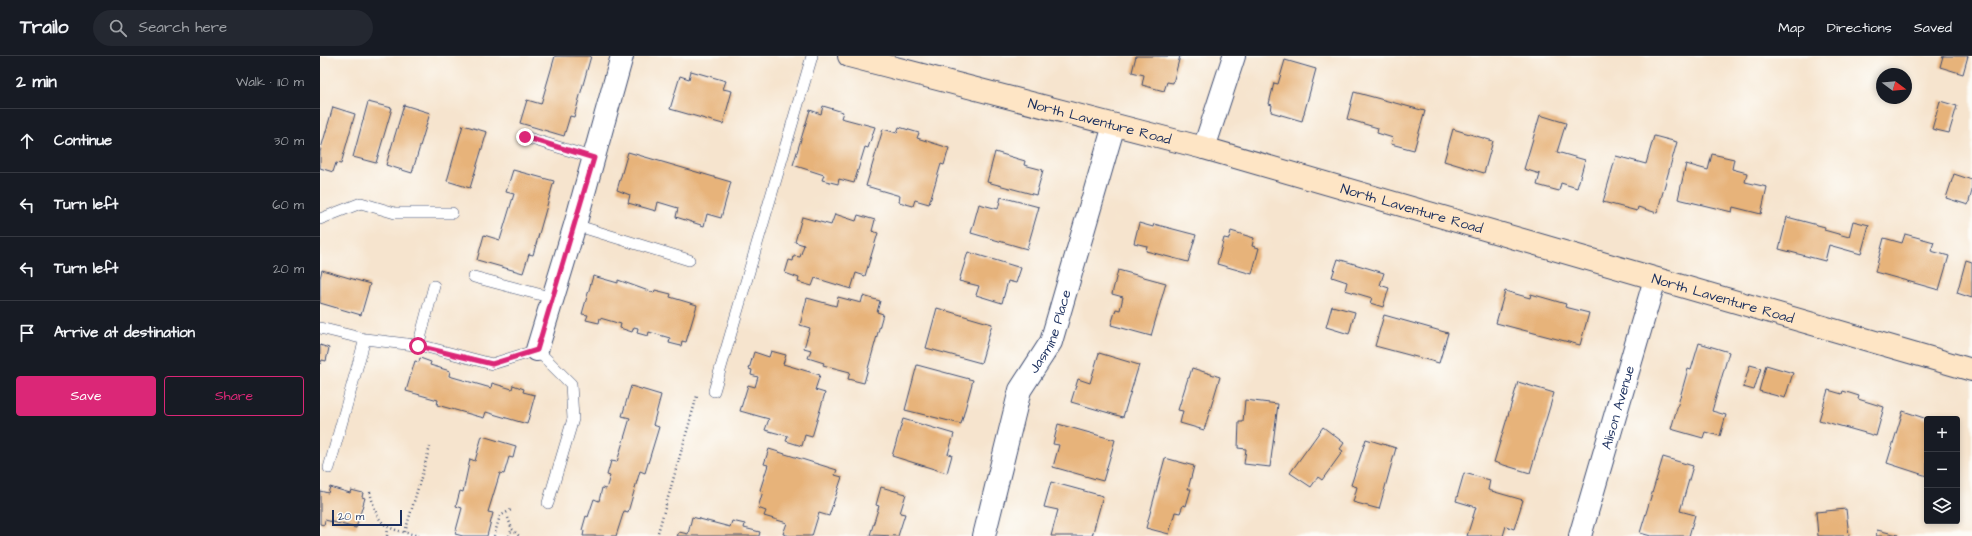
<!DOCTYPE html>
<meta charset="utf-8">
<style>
:root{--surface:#171b24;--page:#242831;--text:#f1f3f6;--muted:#9ea1a6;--line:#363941;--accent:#db2777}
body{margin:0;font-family:"Architects Daughter",sans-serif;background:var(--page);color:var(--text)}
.controls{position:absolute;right:12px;bottom:12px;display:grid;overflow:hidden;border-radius:4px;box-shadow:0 2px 6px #0003}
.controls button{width:36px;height:36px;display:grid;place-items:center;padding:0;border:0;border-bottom:1px solid var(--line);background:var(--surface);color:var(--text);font:20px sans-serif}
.compass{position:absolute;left:1556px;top:12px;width:36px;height:36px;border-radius:50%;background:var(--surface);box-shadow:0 2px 6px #0003;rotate:106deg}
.scale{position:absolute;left:12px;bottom:10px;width:70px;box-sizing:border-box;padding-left:4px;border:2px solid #1b2f5e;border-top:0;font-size:11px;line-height:14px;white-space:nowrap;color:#1b2f5e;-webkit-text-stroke:3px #fdfcf7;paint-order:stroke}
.stop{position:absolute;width:12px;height:12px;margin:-9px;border:3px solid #db2777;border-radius:50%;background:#fff}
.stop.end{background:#db2777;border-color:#fff;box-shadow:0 1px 4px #0008}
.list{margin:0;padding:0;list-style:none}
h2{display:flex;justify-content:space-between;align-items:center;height:52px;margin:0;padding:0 16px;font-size:17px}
h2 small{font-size:13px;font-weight:400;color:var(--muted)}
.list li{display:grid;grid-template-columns:26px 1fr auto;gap:12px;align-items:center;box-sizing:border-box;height:64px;padding:0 16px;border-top:1px solid var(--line)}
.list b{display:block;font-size:15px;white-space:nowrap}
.list em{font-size:13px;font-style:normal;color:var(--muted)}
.actions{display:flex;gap:8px;padding:12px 16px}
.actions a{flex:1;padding:9px 0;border:1px solid var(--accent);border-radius:4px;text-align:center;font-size:14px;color:var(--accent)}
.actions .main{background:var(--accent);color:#fff}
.icon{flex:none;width:22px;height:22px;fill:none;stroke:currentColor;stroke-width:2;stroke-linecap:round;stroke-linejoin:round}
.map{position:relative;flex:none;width:1652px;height:480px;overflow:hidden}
header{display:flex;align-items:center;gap:24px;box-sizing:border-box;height:56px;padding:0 20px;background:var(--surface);border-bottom:1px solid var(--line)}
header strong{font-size:19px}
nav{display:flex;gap:22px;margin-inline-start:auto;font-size:14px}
.search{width:280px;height:36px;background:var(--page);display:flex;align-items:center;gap:10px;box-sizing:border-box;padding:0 14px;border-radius:22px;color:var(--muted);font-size:15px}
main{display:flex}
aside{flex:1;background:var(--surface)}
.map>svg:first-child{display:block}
</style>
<header>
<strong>Trailo</strong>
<div class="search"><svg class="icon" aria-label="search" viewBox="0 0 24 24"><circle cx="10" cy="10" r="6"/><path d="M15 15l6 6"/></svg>Search here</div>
<nav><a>Map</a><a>Directions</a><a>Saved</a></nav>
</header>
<main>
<aside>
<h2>2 min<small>Walk · 110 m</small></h2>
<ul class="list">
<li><svg class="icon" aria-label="ahead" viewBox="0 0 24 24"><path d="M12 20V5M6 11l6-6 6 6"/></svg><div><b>Continue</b></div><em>30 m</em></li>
<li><svg class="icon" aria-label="left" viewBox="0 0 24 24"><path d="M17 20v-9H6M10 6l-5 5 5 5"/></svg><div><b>Turn left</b></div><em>60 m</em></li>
<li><svg class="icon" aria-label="left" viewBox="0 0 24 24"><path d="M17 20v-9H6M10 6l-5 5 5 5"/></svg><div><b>Turn left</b></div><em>20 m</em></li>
<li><svg class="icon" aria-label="arrive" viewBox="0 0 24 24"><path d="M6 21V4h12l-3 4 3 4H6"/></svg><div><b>Arrive at destination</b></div></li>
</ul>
<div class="actions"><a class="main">Save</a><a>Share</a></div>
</aside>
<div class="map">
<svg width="1652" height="480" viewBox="0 0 1652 480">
<rect width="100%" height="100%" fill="#fdfcf7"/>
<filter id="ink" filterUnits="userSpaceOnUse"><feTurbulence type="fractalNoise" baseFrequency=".025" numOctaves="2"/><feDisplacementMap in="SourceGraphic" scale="8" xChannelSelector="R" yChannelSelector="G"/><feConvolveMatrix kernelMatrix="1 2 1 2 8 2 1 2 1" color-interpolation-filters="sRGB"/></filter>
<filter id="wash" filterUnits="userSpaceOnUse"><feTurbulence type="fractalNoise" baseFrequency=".012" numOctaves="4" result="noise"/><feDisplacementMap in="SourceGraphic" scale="16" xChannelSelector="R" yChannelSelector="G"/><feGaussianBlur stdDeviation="0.9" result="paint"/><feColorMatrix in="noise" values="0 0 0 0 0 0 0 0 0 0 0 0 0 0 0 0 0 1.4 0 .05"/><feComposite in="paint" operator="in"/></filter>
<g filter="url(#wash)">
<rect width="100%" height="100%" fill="#f6e4ce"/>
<g id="blocks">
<path fill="#e7b37a" d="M235 0H271L254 61 250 60 244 80 200 67 207 44 221 48Z
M816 0H860L853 27 847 26 844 35 822 29 824 19 812 16Z
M1623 0H1648L1643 18 1620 11Z
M965 4 996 13 982 65 951 56 952 49 949 48 954 27 958 28Z
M371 15 406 25 403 33 412 35 403 68 350 53 360 20 369 23Z
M1034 36 1105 55 1094 94 1071 88 1073 82 1057 77 1058 72 1027 63Z
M1620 45 1637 50 1629 77 1612 73Z
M48 46 72 52 56 107 33 101Z
M84 49 110 57 92 117 66 109Z
M503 50 523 56 521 62 555 71 548 92 545 91 534 127 519 123 518 128 502 124 504 119 473 109 490 54 501 58Z
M13 51 35 58 21 108 16 107 13 116 0 112V96Z
M1220 59 1246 67 1237 96 1265 104 1257 132 1241 127 1239 135 1217 129 1220 118 1204 113Z
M143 69 167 76 150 132 127 125Z
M579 71 599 77 597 82 629 92 624 109 621 108 609 148 595 144 593 150 579 146 580 140 546 130 563 73 577 77Z
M1133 73 1173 85 1164 117 1124 105Z
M1334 80 1357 86 1337 157 1318 151 1317 155 1283 146 1296 100 1326 108Z
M308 96 411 126 401 162 387 158 384 170 356 161 358 152 338 146 336 155 308 147 310 139 297 134Z
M675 96 705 105 704 109 723 114 716 139 667 126Z
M1392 98 1414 103 1412 113 1427 117 1425 126 1447 131 1441 158 1413 151 1412 156 1358 143 1366 108 1388 114Z
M193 114 234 125 213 199 209 198 203 217 157 204 164 179 180 184 194 138 186 136Z
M1634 118 1652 124V135L1648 149 1626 142Z
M681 141 719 151 707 193 651 177 659 148 678 153Z
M515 158 536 165 538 159 555 164 552 175 558 177 545 220 536 217 531 233 495 222 492 230 478 226 479 222 465 217 469 204 473 205 474 200 480 201 484 189 475 186 482 161 511 169Z
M1467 161 1505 171 1504 174 1529 181 1533 165 1549 169 1541 198 1509 189 1505 205 1459 193Z
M819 167 833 171 834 168 876 179 868 206 826 195 827 190 814 187Z
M911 175 934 182 932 190 939 192 932 218 897 208 904 182 909 183Z
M1585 178 1614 186 1611 195 1629 200 1619 234 1555 216 1564 182 1582 187Z
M648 196 701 212 696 227 688 225 682 247 656 239 659 230 639 225Z
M1018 203 1064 217 1060 229 1069 232 1063 251 1050 247 1052 242 1025 234 1027 226 1012 221Z
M1646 204 1652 206V242L1637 237Z
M2 214 50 228 41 259 0 247V222Z
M798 214 846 227 831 280 791 269 796 253 800 254 803 241 792 238Z
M273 220 298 227V224L334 237 335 234 351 238 350 241 377 249 366 286 362 285 361 290 349 287 350 282 329 276 328 280 317 277 318 272 314 271 312 276 300 272 301 268 280 262 279 267 266 264 268 259 262 258Z
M1185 235 1210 242 1211 238 1246 248 1245 251 1269 257 1260 289 1176 267Z
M543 240 560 245 557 256 563 258 544 327 528 323 530 316 503 309 504 307 488 302 491 294 484 292 490 272 480 269 487 242 516 250 518 241 541 247Z
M1012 250 1035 256 1029 278 1006 271Z
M617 252 672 268 661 307 606 292Z
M1064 259 1128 277 1119 307 1055 290Z
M1379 287 1409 296 1392 355 1406 359 1400 380 1385 376 1383 382 1351 373 1368 313 1371 314Z
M0 289 9 292 6 305 2 304 0 308Z
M451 295 466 299 463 308 500 319 495 334 505 337 492 381 485 379 482 390 466 385 468 380 445 374 449 363 420 355 428 329 435 331 438 321 431 319 432 314 429 313 434 296 449 301Z
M779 297 819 309 803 361 751 346 758 323 770 327Z
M100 302 111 306 110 309 130 315 129 320 171 332 172 327 192 333 193 329 204 333 203 336 215 339 207 368 166 356 164 362 117 349 118 344 86 335 95 305 99 306Z
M597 309 653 324 641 368 585 354Z
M1430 309 1441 312 1434 334 1423 331Z
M1446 309 1473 317 1465 342 1439 335Z
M872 312 900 321 884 374 860 367 863 355 858 354 868 322H869Z
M1198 326 1234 337 1210 417 1174 406Z
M311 330 341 339 333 369 339 371 325 417 320 415 308 456 304 455 296 480H263L264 475 262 474 266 460 268 461 274 443 279 445 282 432 286 433 290 420 287 419 291 405 297 406 310 362 302 360Z
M1508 334 1522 338 1523 335 1539 340 1538 343 1564 351 1556 380 1499 364Z
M925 344 958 348 950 411 924 408 926 393 918 392 919 366H923Z
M1583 355 1607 363V420L1567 407Z
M583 363 634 378 628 398 632 399 627 417 572 400Z
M738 368 795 384 783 425 733 411 739 389 733 388Z
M1003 371 1024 387 1020 393 1023 395 1002 424 998 421 991 431 970 417Z
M162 380 196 390 193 402 189 401 184 418 180 417 168 456 173 457 167 480H143L135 478 142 452 136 450 140 435 143 436 150 403 155 405Z
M1046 383 1076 392 1059 453 1033 446 1037 431 1031 429Z
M449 393 517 414 515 419 522 421 509 460 499 457 492 480H470L463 478 467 467 444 460 446 455 438 452 443 435 440 434 448 409 444 408Z
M1343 401 1373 410 1360 455 1375 459 1369 480H1331L1320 477Z
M845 402 874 410 868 433H871L866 450 863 449 860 457 855 456 849 478 826 472Z
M1144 417 1170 424 1168 434 1203 444 1194 473 1186 470 1183 480H1147L1156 451 1136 445Z
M731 426 783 440 772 480H731L738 454 724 451Z
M10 431 30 437 31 434 43 437 42 441 45 442 36 472 5 464 4 469 0 468V435L8 437Z
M561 431 586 438 580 457 585 458 578 480 550 479 559 450 556 449Z
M1526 453 1529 480H1498L1496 456Z
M372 461 410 471 412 465 425 468 424 472 440 476 439 480H357L359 476 368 478Z
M1557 474 1578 479V480H1556Z"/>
</g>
</g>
<g filter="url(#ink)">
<use href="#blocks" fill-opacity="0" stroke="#3c4a6f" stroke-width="1"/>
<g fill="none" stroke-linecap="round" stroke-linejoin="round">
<defs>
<path id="lane" d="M205 81 274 102
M0 163 41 147 75 157H132
M255 169 369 204
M154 221 233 242
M0 272 45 283 103 290 172 308 217 294 251 328 253 363 228 447
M98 290 114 230
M394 335 492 0
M9 412 45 283"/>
<g id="street">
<path d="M884 92 914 0"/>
<path d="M217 294 255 169 302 0"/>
<path id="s1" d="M664 480 700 334 731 286 794 69"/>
<path id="s2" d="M1260 480 1335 223"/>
</g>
<g id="secondary">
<path id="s3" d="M529 0 884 92 1652 314"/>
</g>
</defs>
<use href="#lane" stroke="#3c4a6f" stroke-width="12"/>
<use href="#street" stroke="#3c4a6f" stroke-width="24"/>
<use href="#secondary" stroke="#3c4a6f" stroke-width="24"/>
<path stroke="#3c4a6f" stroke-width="2.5" stroke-dasharray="1 3" stroke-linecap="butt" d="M50 436C59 473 64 471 99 480
M188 462 192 473 199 480
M85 476 110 391
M67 480 68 472
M174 480 180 460 191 454
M189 480 192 473
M337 480 377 340"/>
<use href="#lane" stroke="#fff" stroke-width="11"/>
<use href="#street" stroke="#fff" stroke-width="22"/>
<use href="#secondary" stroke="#fee5c5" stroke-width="22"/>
</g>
</g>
<g fill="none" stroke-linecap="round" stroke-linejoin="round" filter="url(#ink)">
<path stroke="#db2777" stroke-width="5" d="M98 290 172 308 217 294 274 102 205 81"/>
</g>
<g text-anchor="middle" stroke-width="3.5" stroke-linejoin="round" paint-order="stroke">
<g font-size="14" fill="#1b2f5e" stroke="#fdfcf7">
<text dy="5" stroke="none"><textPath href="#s3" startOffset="259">North Laventure Road</textPath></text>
<text dy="5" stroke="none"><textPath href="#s3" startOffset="583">North Laventure Road</textPath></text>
<text dy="5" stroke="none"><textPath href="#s3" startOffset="907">North Laventure Road</textPath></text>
<text dy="5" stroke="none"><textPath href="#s1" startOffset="217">Jasmine Place</textPath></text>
<text dy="5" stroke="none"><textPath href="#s2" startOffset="134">Alison Avenue</textPath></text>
</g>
</g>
</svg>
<div class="controls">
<button>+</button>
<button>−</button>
<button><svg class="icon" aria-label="layers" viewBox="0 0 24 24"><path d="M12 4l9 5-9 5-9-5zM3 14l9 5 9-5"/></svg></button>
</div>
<svg class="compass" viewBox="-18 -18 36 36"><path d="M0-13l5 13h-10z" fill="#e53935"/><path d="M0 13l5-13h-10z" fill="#9ea1a6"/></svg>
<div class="scale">20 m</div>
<div class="stop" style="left:98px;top:290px"></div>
<div class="stop end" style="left:205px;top:81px"></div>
</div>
</main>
